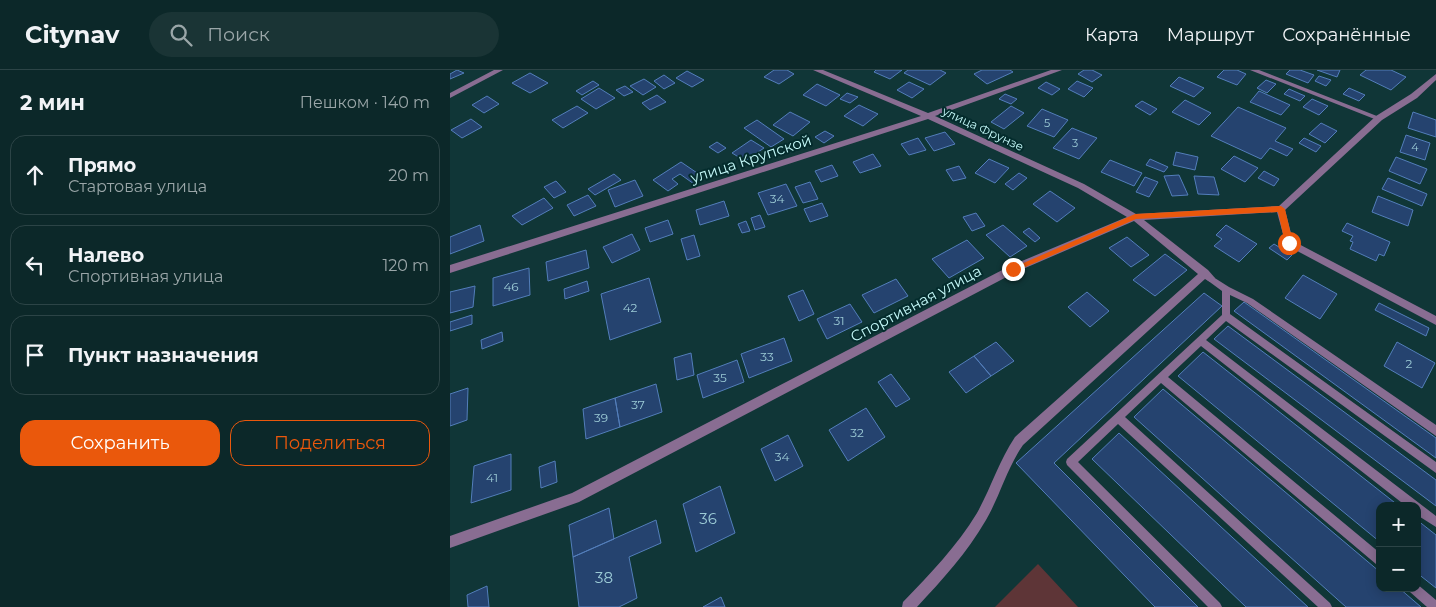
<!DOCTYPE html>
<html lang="ru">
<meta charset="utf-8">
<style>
:root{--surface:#0c2829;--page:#1a3435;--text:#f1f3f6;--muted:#9aa6a8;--line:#2c4446;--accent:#ea580c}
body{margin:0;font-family:Montserrat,sans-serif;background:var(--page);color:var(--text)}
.controls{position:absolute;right:15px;bottom:15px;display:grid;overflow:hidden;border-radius:10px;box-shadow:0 2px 12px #0003}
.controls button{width:45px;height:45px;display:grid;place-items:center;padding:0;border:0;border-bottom:1px solid var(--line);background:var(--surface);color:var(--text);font:25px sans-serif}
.stop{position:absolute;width:15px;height:15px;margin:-11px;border:4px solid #ea580c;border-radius:50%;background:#fff}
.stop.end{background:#ea580c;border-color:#fff;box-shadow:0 1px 5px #0008}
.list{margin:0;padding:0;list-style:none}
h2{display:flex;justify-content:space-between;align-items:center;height:65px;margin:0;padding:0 20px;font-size:21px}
h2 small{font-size:16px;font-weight:400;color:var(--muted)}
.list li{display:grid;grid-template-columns:32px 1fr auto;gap:15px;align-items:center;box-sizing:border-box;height:80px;margin:0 10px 10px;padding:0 10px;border:1px solid var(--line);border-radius:15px}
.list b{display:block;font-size:19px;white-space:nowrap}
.list p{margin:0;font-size:16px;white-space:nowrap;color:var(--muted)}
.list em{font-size:16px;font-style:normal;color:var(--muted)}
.actions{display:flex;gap:10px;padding:15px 20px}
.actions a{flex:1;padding:11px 0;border:1px solid var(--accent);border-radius:15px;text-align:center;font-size:18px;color:var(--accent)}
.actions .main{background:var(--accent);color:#fff}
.icon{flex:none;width:28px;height:28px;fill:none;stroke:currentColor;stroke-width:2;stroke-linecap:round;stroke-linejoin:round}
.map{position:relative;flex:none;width:986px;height:537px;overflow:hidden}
header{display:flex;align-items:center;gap:30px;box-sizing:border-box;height:70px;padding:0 25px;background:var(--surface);border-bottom:1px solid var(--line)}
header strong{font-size:24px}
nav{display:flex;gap:28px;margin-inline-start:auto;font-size:18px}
.search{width:350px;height:45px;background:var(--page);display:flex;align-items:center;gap:12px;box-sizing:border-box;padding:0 18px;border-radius:28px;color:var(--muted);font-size:19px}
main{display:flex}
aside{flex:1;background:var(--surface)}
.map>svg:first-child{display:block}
</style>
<header>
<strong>Citynav</strong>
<div class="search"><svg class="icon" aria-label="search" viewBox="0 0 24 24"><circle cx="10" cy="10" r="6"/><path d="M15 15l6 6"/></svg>Поиск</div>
<nav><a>Карта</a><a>Маршрут</a><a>Сохранённые</a></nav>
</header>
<main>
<aside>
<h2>2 мин<small>Пешком · 140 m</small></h2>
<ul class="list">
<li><svg class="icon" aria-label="ahead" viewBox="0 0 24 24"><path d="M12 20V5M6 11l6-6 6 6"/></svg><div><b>Прямо</b><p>Стартовая улица</p></div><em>20 m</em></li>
<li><svg class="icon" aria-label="left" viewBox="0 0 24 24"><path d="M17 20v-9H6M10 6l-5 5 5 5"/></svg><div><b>Налево</b><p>Спортивная улица</p></div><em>120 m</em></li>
<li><svg class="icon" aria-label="arrive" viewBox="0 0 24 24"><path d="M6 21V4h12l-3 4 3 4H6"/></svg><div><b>Пункт назначения</b></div></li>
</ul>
<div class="actions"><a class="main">Сохранить</a><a>Поделиться</a></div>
</aside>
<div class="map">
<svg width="986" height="537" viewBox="0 0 986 537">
<rect width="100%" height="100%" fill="#103637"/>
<path fill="#5e3537" d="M588 494 628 537H545Z"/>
<path fill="#25436f" stroke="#537eba" d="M7 0 14 3 0 9V4Z
M324 0H337L344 4 329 14 314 7Z
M426 0H452L440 9 424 2Z
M458 0H490L496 3 480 15 454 3Z
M532 0H560L563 2 537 14 524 4Z
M634 0H642L652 5 642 12 628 4Z
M774 0H787L796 4 787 15 767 7Z
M840 0H850L864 5 858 13 836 4Z
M867 0H890L887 7Z
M916 0H941L956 7 941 20 910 5Z
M237 1 254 10 242 17 226 8Z
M80 3 98 13 80 23 62 13Z
M214 5 225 13 214 19 204 11Z
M869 6 881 10 876 16 865 11Z
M729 7 754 18 744 27 720 16Z
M194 9 206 17 193 25 180 16Z
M816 10 826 14 817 23 807 18Z
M143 11 149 15 132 25 126 21Z
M627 11 643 18 634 27 618 19Z
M459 12 474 19 462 28 447 20Z
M596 12 610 19 602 25 588 18Z
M367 14 390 25 376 36 353 25Z
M175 16 183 22 174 26 166 20Z
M149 18 165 28 146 39 131 29Z
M899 18 915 25 909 31 893 24Z
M839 19 855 26 850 31 834 24Z
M809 21 840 35 831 45 800 32Z
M397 23 408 27 400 33 390 29Z
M555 24 567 29 561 34 549 29Z
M207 25 216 32 200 40 192 33Z
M37 26 49 34 34 43 22 35Z
M862 29 878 36 869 45 853 37Z
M735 30 761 43 749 55 722 42Z
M692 31 707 39 700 45 685 36Z
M409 35 428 44 413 56 394 46Z
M127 36 138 43 113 58 102 50Z
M561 36 574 43 554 59 541 52Z
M788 37 836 58 825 71 843 79 837 86 820 78 811 89 761 66Z
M592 39 618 50 604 67 577 56Z
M340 42 360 52 343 66 323 55Z
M963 42 986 50V67L958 58Z
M21 49 32 57 12 68 1 60Z
M307 50 334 69 321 77 294 58Z
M871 53 887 61 875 73 859 64Z
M622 58 647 68 629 89 603 78Z
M375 61 384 66 374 73 365 67Z
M495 62 505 74 484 81 475 68Z
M956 65 980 73 975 90 950 82Z
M468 68 476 80 459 85 451 74Z
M854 68 871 76 866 82 849 73Z
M301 70 314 78 295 91 282 83Z
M267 72 276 78 268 83 259 77Z
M726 82 748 87 745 100 723 95Z
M423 84 431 96 410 103 403 92Z
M784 86 808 98 795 112 771 99Z
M946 87 977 99 970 114 939 101Z
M539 89 559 98 545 113 525 103Z
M700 89 718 97 714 102 696 95Z
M660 90 692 103 684 116 651 102Z
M231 92 253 107 244 114 230 104 222 109 228 114 218 121 203 110Z
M382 95 388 106 371 112 365 101Z
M509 96 516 108 503 111 496 100Z
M814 101 829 109 824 116 808 108Z
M569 103 577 108 563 120 555 114Z
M164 104 171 110 145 125 138 119Z
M729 105 738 125 722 126 714 106Z
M744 106 764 107 769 125 748 124Z
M695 107 708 112 699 127 686 122Z
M938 108 977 124 972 136 932 119Z
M185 110 193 126 165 137 158 120Z
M106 111 116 122 104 128 94 117Z
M360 112 368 129 353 133 345 117Z
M336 114 347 136 318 145 308 123Z
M600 121 625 138 607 152 583 134Z
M138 125 146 136 124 146 117 135Z
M928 126 963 140 958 156 922 142Z
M94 128 103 138 72 155 62 146Z
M274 131 279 146 250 155 246 140Z
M372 133 378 146 360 152 354 139Z
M526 143 535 156 522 161 513 147Z
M310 145 315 157 305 160 301 148Z
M218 150 223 164 200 172 195 158Z
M296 151 300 161 292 163 288 154Z
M897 153 940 172 934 186 929 184 926 191 900 179 903 172 900 171 903 166 892 161Z
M30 155 34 171 0 184V167Z
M553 155 577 176 560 187 536 165Z
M776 155 807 174 789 192 764 176 772 169 766 165Z
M579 158 590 168 585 172 573 162Z
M182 164 190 180 162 193 153 177Z
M244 165 250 186 237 190 231 169Z
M677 167 699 185 681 197 659 178Z
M517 170 534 188 499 208 482 189Z
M824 174 842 185 837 190 819 178Z
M136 180 139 198 98 211 96 192Z
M715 184 737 200 705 226 683 210Z
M79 198 80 225 43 236V208Z
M853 205 887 224 870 249 835 228Z
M199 208 211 252 160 270 151 224Z
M446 209 458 226 424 243 412 225Z
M137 211 139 221 115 229 114 219Z
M25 216 23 237 0 243V222Z
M353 220 364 244 349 251 338 226Z
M637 222 659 241 640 257 618 237Z
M754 223 772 236 604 393 748 537H705L566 393Z
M794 232 986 368V388L784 241Z
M929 233 979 258 976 266 925 240Z
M400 234 412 252 377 269 367 249Z
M22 245V254L0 261V252Z
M778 256 986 410V436L764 269Z
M52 262 53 271 32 279 31 270Z
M334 268 342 291 299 308 291 284Z
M546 272 564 291 541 306 524 286Z
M947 272 985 293 972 318 934 296Z
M753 282 949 436H930V472L728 306Z
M241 283 244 305 227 310 224 288Z
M524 286 541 306 516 323 499 302Z
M287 290 294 312 253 328 247 305Z
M441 304 460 329 446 337 428 312Z
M206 314 212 342 170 357 165 328Z
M18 318 17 350 0 356V324Z
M713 319 930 502V518H949L971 537H896L684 347Z
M165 328 170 357 136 369 133 339Z
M416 338 435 367 398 391 379 360Z
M669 363 858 537H796L642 389Z
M338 365 353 396 325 411 311 379Z
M61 384V420L21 433 24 396Z
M105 391 107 412 91 418 89 397Z
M270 416 285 463 246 482 233 434Z
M159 438 164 469 123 487 119 455Z
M206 450 211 473 179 487 187 528 169 537H129L123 487Z
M967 450 986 465V518L967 503Z
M37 516 39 537H18L17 525Z
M271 527 275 537H253Z"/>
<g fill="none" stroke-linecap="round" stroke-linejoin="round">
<path fill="#896d92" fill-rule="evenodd" d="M800 0H809L932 48 929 50H927Z
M760 205 779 217 803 229 986 355V366L797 233 780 225V244L986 392V403L776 251 756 270 986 446V457L967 445V436H956L751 276 718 307 930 483V495L926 494 711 313 675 347 880 533 882 537H868L668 354 628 392 770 533 772 537H758L617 395 616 392 617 389 772 245V221L757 210 756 208Z
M967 514 986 530V537H977L960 522 959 518H967Z"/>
<path fill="#896d92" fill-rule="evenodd" d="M44 0H53L0 28V23Z
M363 0H373L478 43 601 0H612L485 46 634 114 686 144 829 136 926 46 961 24 986 4V10L967 28 932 50 835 140 843 171 986 246V255L836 175 827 142 694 150 758 200 765 208 763 211 760 212 755 209 573 375C557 398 550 426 536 450 517 483 492 510 467 537H452L453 532C480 504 507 476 527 443 541 418 549 391 565 367L748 204 684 151 566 202 129 432 0 478V466L122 423 560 196 677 147 628 118 478 49 0 203V195L471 46Z"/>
</g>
<path fill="#ea580c" d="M831 136 835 139 843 173 839 176 835 173 828 142 686 149 566 201 560 199 685 144Z"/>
<g text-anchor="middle" stroke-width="4" stroke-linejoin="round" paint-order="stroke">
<g font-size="11" fill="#9ccbd6">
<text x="597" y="57">5</text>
<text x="625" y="77">3</text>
<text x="965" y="81">4</text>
</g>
<g font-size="12" fill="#c4f8f8" stroke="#042c2d">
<text transform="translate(533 59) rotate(25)" y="4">улица Фрунзе</text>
</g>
<g font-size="12" fill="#9ccbd6">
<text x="327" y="133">34</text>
<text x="61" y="221">46</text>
<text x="180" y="242">42</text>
<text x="389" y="255">31</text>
<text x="317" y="291">33</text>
<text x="959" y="298">2</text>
<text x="270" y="312">35</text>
<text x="188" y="339">37</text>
<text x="151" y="352">39</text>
<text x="407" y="367">32</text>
<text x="332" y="391">34</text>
<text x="42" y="412">41</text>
</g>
<g font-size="15" fill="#c4f8f8" stroke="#042c2d">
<text transform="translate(301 89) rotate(-18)" y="5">улица Крупской</text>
<text transform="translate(466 234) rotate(-28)" y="5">Спортивная улица</text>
</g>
<g font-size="15" fill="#9ccbd6">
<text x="258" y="454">36</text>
<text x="154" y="513">38</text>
</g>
</g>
</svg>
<div class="controls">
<button>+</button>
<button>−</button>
</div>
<div class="stop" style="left:839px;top:173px"></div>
<div class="stop end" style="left:563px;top:199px"></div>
</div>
</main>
